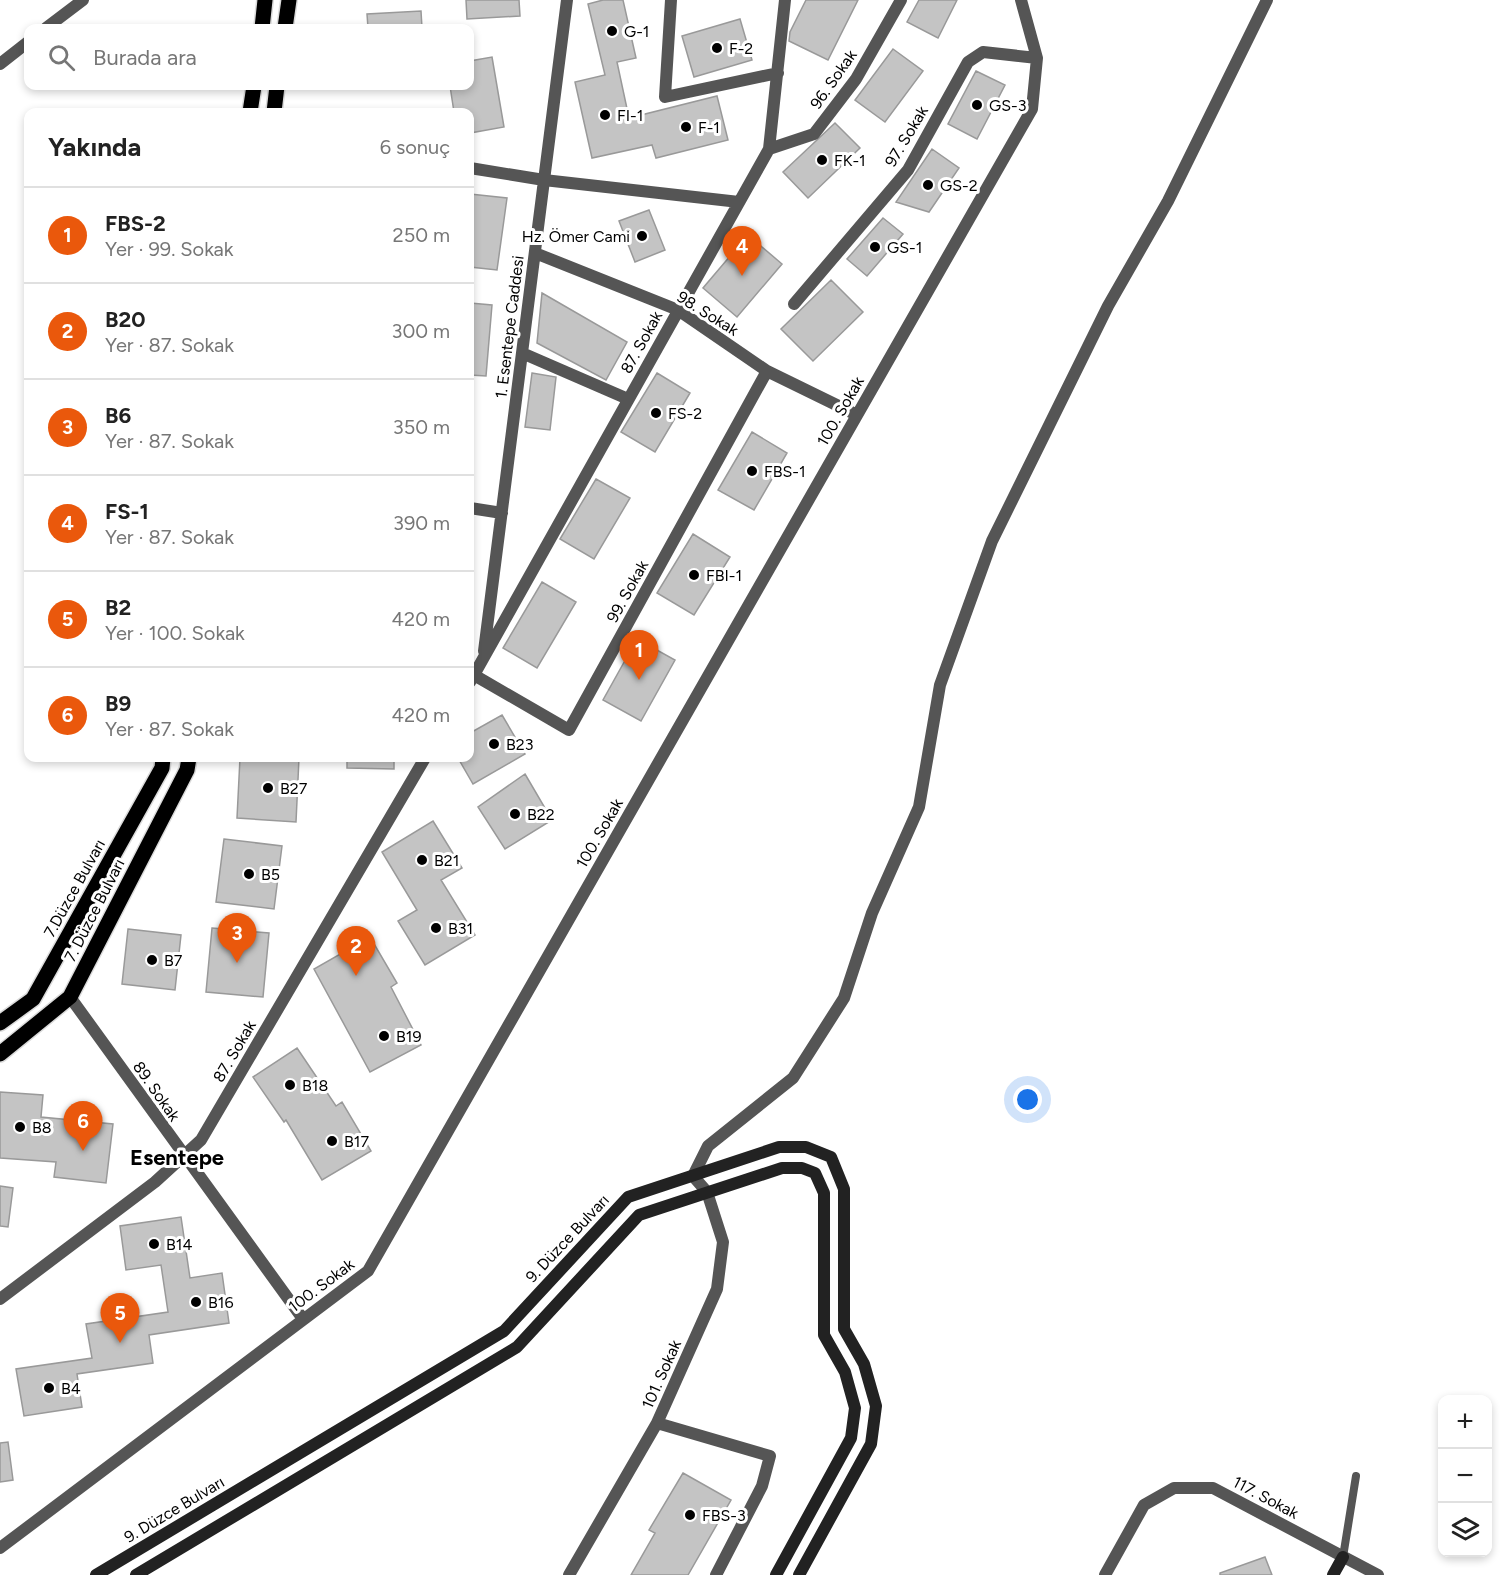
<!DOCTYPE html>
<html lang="tr">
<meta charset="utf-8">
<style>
:root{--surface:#fff;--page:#f2f2f2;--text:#222;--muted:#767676;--line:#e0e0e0;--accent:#ea580c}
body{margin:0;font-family:Figtree,sans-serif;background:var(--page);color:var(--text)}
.controls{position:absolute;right:18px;bottom:18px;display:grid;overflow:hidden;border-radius:12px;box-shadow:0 3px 9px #0003}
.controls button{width:54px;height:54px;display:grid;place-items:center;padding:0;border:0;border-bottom:2px solid var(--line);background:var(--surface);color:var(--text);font:30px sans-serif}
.you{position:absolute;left:1028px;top:1100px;width:21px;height:21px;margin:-15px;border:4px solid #fff;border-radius:50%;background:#1a73e8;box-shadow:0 0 0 9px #1a73e833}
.badge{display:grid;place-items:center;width:39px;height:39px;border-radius:50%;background:var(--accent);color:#fff;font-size:20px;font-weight:700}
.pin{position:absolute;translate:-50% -50px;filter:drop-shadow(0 2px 3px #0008)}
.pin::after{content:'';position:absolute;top:32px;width:21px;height:18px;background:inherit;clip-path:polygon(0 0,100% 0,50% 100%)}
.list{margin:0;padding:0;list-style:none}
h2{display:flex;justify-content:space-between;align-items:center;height:78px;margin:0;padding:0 24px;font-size:26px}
h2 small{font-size:20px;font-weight:400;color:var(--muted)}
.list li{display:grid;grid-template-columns:39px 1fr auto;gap:18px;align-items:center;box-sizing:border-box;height:96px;padding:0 24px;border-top:2px solid var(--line)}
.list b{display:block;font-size:22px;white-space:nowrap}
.list p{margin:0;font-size:20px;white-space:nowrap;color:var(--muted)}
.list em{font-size:20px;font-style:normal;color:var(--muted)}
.icon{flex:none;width:33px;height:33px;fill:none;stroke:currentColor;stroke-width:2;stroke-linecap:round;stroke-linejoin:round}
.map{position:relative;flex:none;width:1510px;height:1575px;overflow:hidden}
.search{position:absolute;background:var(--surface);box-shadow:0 3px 9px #0003;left:24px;top:24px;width:450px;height:66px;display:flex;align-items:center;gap:15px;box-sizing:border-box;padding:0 21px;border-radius:12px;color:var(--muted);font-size:22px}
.panel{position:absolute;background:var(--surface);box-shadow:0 3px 9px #0003;left:24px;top:108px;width:450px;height:654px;border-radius:12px}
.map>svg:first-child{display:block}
</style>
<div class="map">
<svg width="1510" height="1575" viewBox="0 0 1510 1575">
<rect width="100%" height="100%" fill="#fff"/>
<path fill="#c4c4c4" stroke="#999" stroke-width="1.5" d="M466 0H519L520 16 467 19Z
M603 0H623L636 58 617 62 629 118 717 96 728 140 656 158 652 145 592 158 575 82 605 75 588 4Z
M806 0H858L828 60 789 41 790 32Z
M919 0H957L938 38 907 22Z
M421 11 422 28H368L367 14Z
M740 19 752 60 694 77 682 36Z
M893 49 923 71 885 122 855 100Z
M492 57 504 127 470 133V112H454L450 86H470V61Z
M976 71 1005 85 977 139 948 124Z
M835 123 860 148 808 198 783 172Z
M932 149 959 168 929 212 896 202Z
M470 194 507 198 497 270 470 267Z
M649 210 665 250 635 262 619 221Z
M883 218 903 234 867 276 847 259Z
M748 235 782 264 737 317 703 288Z
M831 280 863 312 813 361 781 329Z
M542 293 627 342 606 380 537 343Z
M470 303 492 305 486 376 470 375Z
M532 373 556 377 550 430 525 427Z
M657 373 690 393 655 452 621 432Z
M752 432 787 453 754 510 718 490Z
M596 479 630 498 594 559 560 539Z
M693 534 730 557 694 615 657 593Z
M542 582 576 602 537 668 503 648Z
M637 639 675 660 641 721 603 700Z
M502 715 525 754 473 784 458 758H470V733Z
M240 758H299L296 822 237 818Z
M347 758H394V769L347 768Z
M525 774 552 820 505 849 478 807Z
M433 821 462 868 441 880 475 935 425 965 398 921 417 910 382 852Z
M224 839 282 846 274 909 216 902Z
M212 928 269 933 263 997 206 992Z
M128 929 181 935 175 990 122 984Z
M370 937 397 983 391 987 421 1045 370 1072 314 969Z
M297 1048 336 1106 342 1102 371 1151 322 1180 286 1120 284 1122 253 1077Z
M0 1092 43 1095 41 1117 113 1124 106 1183 54 1177 56 1162 0 1158Z
M0 1186 13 1188 8 1227 0 1226Z
M181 1217 190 1278 222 1273 229 1323 149 1335 153 1363 77 1374 82 1407 24 1416 16 1369 92 1358 86 1324 168 1312 161 1265 126 1270 120 1226Z
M8 1442 13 1480 0 1482V1443Z
M683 1473 731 1500 688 1575H631L655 1533 649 1530Z
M1265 1557 1272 1575H1220V1573Z"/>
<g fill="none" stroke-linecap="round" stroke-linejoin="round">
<defs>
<path id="primary" d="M262 28 265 0
M285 28 289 0
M250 112 254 86
M274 112 277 86
M0 1023 33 999 162 768 163 758
M0 1054 70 997 187 770 189 758"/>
</defs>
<use href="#primary" stroke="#dbdbdb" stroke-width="18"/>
<path stroke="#555" stroke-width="8" d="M1343 1557 1356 1476"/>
<path stroke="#555" stroke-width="12" d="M671 0 665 97 778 73
M46 28 83 0
M0 64 28 42
M769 149 814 134 856 79 901 0
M470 168 544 180 739 202
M535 253 678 310 767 371 857 415
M794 304 908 170 968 62 983 52 1037 58
M522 353 628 399
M470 508 502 513
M484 651 567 0
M474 675 569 730 767 371
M470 682 769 149 785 0
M70 997 303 1319
M0 1299 155 1182 201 1140 425 758
M657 1423 770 1456 762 1486 716 1575
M0 1548 368 1271 1032 109 1037 58 1021 0
M569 1575 657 1423 717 1289 723 1242 707 1192 693 1176 708 1146 793 1078 844 998 872 913 919 807 940 685 992 541 1108 306 1168 201 1267 0
M1105 1575 1144 1505 1174 1488H1213L1378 1575"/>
<path stroke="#222" stroke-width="12" d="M96 1575 504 1331 628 1197 779 1147H806L831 1157 844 1189V1329L864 1364 876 1406 871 1444 799 1575
M136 1575 517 1347 639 1215 782 1168H802L815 1173 824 1193V1335L845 1372 855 1408 851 1438 776 1575
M1333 1575 1343 1557"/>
<use href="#primary" stroke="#000" stroke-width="15"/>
</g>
<g fill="#000" stroke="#fff" stroke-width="2">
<circle cx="612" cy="31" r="6"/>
<circle cx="717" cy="48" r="6"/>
<circle cx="977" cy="105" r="6"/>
<circle cx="605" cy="115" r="6"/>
<circle cx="686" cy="127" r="6"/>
<circle cx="822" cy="160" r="6"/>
<circle cx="928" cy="185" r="6"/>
<circle cx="642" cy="236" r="6"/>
<circle cx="875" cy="247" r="6"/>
<circle cx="656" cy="413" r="6"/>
<circle cx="752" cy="471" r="6"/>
<circle cx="694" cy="575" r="6"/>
<circle cx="494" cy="744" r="6"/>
<circle cx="268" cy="788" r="6"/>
<circle cx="515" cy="814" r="6"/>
<circle cx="422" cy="860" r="6"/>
<circle cx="249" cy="874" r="6"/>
<circle cx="436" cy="928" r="6"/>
<circle cx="152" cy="960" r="6"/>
<circle cx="384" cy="1036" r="6"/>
<circle cx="290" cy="1085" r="6"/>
<circle cx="20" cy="1127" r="6"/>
<circle cx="332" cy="1141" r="6"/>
<circle cx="154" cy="1244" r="6"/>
<circle cx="196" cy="1302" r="6"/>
<circle cx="49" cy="1388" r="6"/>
<circle cx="690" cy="1515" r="6"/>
</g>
<g text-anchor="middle" stroke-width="6" stroke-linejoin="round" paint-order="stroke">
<g font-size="16" fill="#000" stroke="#fff" text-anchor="start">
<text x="624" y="37">G-1</text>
<text x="729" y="54">F-2</text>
<text x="989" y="111">GS-3</text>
<text x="617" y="121">FI-1</text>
<text x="698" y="133">F-1</text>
<text x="834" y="166">FK-1</text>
<text x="940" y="191">GS-2</text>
<text x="630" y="242" text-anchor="end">Hz. Ömer Cami</text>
<text x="887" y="253">GS-1</text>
<text x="668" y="419">FS-2</text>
<text x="764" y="477">FBS-1</text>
<text x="706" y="581">FBI-1</text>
<text x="506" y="750">B23</text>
<text x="280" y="794">B27</text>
<text x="527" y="820">B22</text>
<text x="434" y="866">B21</text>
<text x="261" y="880">B5</text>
<text x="448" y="934">B31</text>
<text x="164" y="966">B7</text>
<text x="396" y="1042">B19</text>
<text x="302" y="1091">B18</text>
<text x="32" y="1133">B8</text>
<text x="344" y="1147">B17</text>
<text x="166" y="1250">B14</text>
<text x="208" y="1308">B16</text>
<text x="61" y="1394">B4</text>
<text x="702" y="1521">FBS-3</text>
</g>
<g font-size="16" fill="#000" stroke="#fff">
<text transform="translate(833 79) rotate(-55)" y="6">96. Sokak</text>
<text transform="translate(906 136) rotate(-59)" y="6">97. Sokak</text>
<text transform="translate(708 313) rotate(32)" y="6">98. Sokak</text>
<text transform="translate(509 327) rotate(-83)" y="6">1. Esentepe Caddesi</text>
<text transform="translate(641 342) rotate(-61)" y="6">87. Sokak</text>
<text transform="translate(840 411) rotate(-60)" y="6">100. Sokak</text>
<text transform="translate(627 591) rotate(-61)" y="6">99. Sokak</text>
<text transform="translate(599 833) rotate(-60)" y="6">100. Sokak</text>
<text transform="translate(74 888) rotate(-61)" y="6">7.Düzce Bulvarı</text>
<text transform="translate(94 910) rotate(-63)" y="6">7. Düzce Bulvarı</text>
<text transform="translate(234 1051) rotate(-60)" y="6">87. Sokak</text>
<text transform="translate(157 1091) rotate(55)" y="6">89. Sokak</text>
<text transform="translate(567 1238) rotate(-47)" y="6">9. Düzce Bulvarı</text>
<text transform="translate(321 1285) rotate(-37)" y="6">100. Sokak</text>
<text transform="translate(661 1374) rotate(-66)" y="6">101. Sokak</text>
<text transform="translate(1266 1497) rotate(28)" y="6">117. Sokak</text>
<text transform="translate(174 1509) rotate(-31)" y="6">9. Düzce Bulvarı</text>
</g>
<g font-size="22" font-weight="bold" fill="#000" stroke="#fff">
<text x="177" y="1165">Esentepe</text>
</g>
</g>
</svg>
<div class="controls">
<button>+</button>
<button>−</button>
<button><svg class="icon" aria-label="layers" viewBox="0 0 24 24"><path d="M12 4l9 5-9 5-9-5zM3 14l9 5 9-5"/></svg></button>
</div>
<div class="you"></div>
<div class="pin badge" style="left:639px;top:680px">1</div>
<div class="pin badge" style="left:356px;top:976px">2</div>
<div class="pin badge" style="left:237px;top:963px">3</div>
<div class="pin badge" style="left:742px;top:276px">4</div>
<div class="pin badge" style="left:120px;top:1343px">5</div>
<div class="pin badge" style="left:83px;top:1151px">6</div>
<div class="search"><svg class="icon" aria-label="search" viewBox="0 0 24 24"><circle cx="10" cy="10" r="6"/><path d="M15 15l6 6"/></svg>Burada ara</div>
<section class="panel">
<h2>Yakında<small>6 sonuç</small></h2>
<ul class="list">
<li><span class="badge">1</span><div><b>FBS-2</b><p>Yer · 99. Sokak</p></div><em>250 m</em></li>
<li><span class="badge">2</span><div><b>B20</b><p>Yer · 87. Sokak</p></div><em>300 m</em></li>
<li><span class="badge">3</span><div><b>B6</b><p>Yer · 87. Sokak</p></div><em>350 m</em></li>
<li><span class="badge">4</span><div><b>FS-1</b><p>Yer · 87. Sokak</p></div><em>390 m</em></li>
<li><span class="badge">5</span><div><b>B2</b><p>Yer · 100. Sokak</p></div><em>420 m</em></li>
<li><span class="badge">6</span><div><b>B9</b><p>Yer · 87. Sokak</p></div><em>420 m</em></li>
</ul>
</section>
</div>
